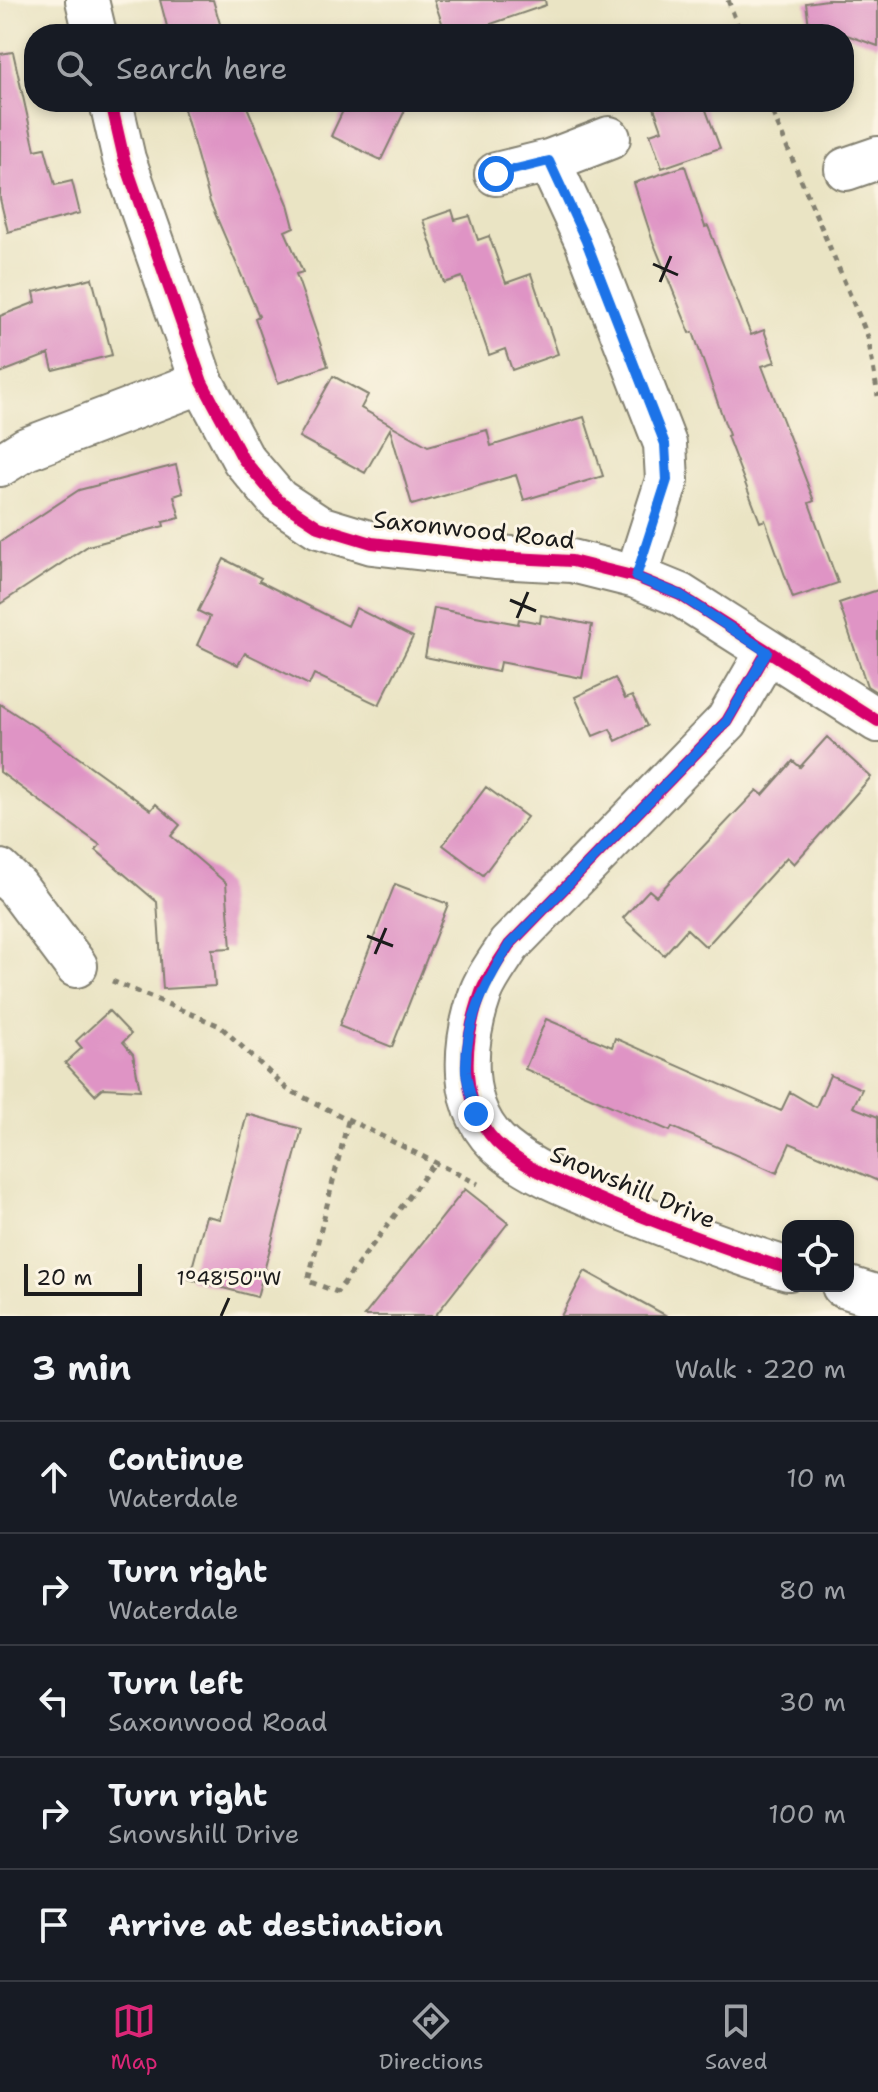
<!DOCTYPE html>
<meta charset="utf-8">
<style>
:root{--surface:#171b24;--page:#20242c;--text:#f1f3f6;--muted:#9ea1a6;--line:#363941;--accent:#db2777}
body{margin:0;font-family:"Shantell Sans",sans-serif;background:var(--page);color:var(--text)}
.controls{position:absolute;right:24px;bottom:24px;display:grid;overflow:hidden;border-radius:16px;box-shadow:0 4px 12px #0003}
.controls button{width:72px;height:72px;display:grid;place-items:center;padding:0;border:0;border-bottom:2px solid var(--line);background:var(--surface);color:var(--text);font:40px sans-serif}
.scale{position:absolute;left:24px;bottom:20px;width:118px;box-sizing:border-box;padding-left:8px;border:4px solid #1c1c1c;border-top:0;font-size:22px;line-height:28px;white-space:nowrap;color:#1c1c1c;-webkit-text-stroke:6px #fcf5e5;paint-order:stroke}
.stop{position:absolute;width:24px;height:24px;margin:-18px;border:6px solid #1a73e8;border-radius:50%;background:#fff}
.stop.end{background:#1a73e8;border-color:#fff;box-shadow:0 2px 8px #0008}
.list{margin:0;padding:0;list-style:none}
h2{display:flex;justify-content:space-between;align-items:center;height:104px;margin:0;padding:0 32px;font-size:34px}
h2 small{font-size:26px;font-weight:400;color:var(--muted)}
.list li{display:grid;grid-template-columns:52px 1fr auto;gap:24px;align-items:center;box-sizing:border-box;height:112px;padding:0 32px;border-top:2px solid var(--line)}
.list b{display:block;font-size:30px;white-space:nowrap}
.list p{margin:0;font-size:26px;white-space:nowrap;color:var(--muted)}
.list em{font-size:26px;font-style:normal;color:var(--muted)}
.icon{flex:none;width:44px;height:44px;fill:none;stroke:currentColor;stroke-width:2;stroke-linecap:round;stroke-linejoin:round}
.map{position:relative;flex:none;width:878px;height:1316px;overflow:hidden}
.search{position:absolute;background:var(--surface);box-shadow:0 4px 12px #0003;left:24px;right:24px;top:24px;height:88px;display:flex;align-items:center;gap:20px;box-sizing:border-box;padding:0 28px;border-radius:32px;color:var(--muted);font-size:30px}
.sheet{height:664px;background:var(--surface)}
nav{display:flex;justify-content:space-around;align-items:center;box-sizing:border-box;height:112px;border-top:2px solid var(--line);background:var(--surface);font-size:22px;color:var(--muted)}
nav a{display:grid;justify-items:center;gap:4px}
nav .on{color:var(--accent)}
.map>svg:first-child{display:block}
</style>
<div class="map">
<svg width="878" height="1316" viewBox="0 0 878 1316">
<rect width="100%" height="100%" fill="#fcf5e5"/>
<filter id="ink" filterUnits="userSpaceOnUse"><feTurbulence type="fractalNoise" baseFrequency=".0125" numOctaves="2"/><feDisplacementMap in="SourceGraphic" scale="16" xChannelSelector="R" yChannelSelector="G"/><feConvolveMatrix kernelMatrix="1 2 1 2 8 2 1 2 1" color-interpolation-filters="sRGB"/></filter>
<filter id="wash" filterUnits="userSpaceOnUse"><feTurbulence type="fractalNoise" baseFrequency=".006" numOctaves="4" result="noise"/><feDisplacementMap in="SourceGraphic" scale="32" xChannelSelector="R" yChannelSelector="G"/><feGaussianBlur stdDeviation="1.8" result="paint"/><feColorMatrix in="noise" values="0 0 0 0 0 0 0 0 0 0 0 0 0 0 0 0 0 1.4 0 .05"/><feComposite in="paint" operator="in"/></filter>
<g filter="url(#wash)">
<rect width="100%" height="100%" fill="#eae4c4"/>
<g id="blocks">
<path fill="#df94c5" d="M160 0H213L223 34H169Z
M434 0H545L546 5 462 34H446Z
M827 0H878V46L844 34H810L806 3Z
M13 52 35 150 45 148 55 185 72 181 80 213 8 232 0 199V54Z
M182 102H245L288 204 294 227 285 231 303 272 296 274 328 366 278 383 255 318 259 316 210 202Z
M347 102H409L381 160 331 136Z
M652 102H703L720 148 662 168 650 134 662 130Z
M685 166 705 227 708 226 751 335 764 330 775 362 762 366 814 501 809 503 838 583 793 598 765 520 760 522 727 436 729 435 693 332 690 333 652 239 634 183Z
M452 210 455 220 470 216 478 240 489 236 506 283 531 274 558 354 512 370 505 349 489 355 462 277 444 283 423 220Z
M92 278 112 355 53 370 49 354 0 373V316L36 302 34 292Z
M333 376 368 395 361 408 428 446 487 430 491 446 584 417 603 476 524 500 516 475 412 505 390 429 365 473 299 437Z
M176 465 183 493 174 496 180 518 163 522 164 526 88 546 0 604V542L79 490Z
M224 559 261 578 259 581 348 626 356 608 413 637 379 705 314 674 309 685 245 653 238 665 197 645 210 617 198 611Z
M878 590V693L867 686 839 603Z
M434 608 518 624 519 619 540 623 541 615 592 625 582 678 500 662 498 672 425 657Z
M615 678 625 699 632 696 647 726 616 741 610 729 593 736 575 697Z
M0 704 43 732 151 810 156 804 180 825 171 836 226 883 231 948 212 949 215 986 163 989 157 902 96 850 100 845 0 772Z
M827 737 871 777 794 864 787 857 706 947 687 929 664 955 623 918 649 890 656 896 757 790 763 795 793 761 800 767Z
M486 787 527 817 483 875 443 845Z
M395 884 448 904 392 1047 339 1026Z
M109 1011 131 1034 123 1042 133 1054 140 1090 103 1088 95 1095 65 1063 82 1048 76 1041Z
M546 1019 612 1047 615 1038 781 1111 790 1092 816 1107 830 1075 862 1089 853 1107 878 1117V1181L790 1143 777 1173 672 1127 670 1131 525 1069Z
M247 1114 302 1129 257 1297 189 1279 206 1216 220 1219Z
M465 1189 508 1223 435 1316H364Z
M585 1271 667 1316H561Z"/>
</g>
</g>
<g filter="url(#ink)">
<use href="#blocks" fill-opacity="0" stroke="#838070" stroke-width="2"/>
<g fill="none" stroke-linecap="round" stroke-linejoin="round">
<defs>
<path id="street" d="M87 0 95 34
M111 102 124 159 202 382 243 459 278 500 319 527 372 543 495 557 572 561 636 577 680 595 878 721
M549 161 586 241 665 444 667 480 636 577
M846 169 878 158
M496 174 549 161 609 138
M0 465 26 449 202 382
M767 652 727 721 509 945C500 960 487 976 481 992 463 1043 457 1111 504 1149 536 1175 574 1188 611 1204 670 1228 728 1250 788 1269
M0 871 17 887 76 966
M843 1286 878 1297"/>
</defs>
<use href="#street" stroke="#838070" stroke-width="46"/>
<path stroke="#838070" stroke-width="5" stroke-dasharray="6 6" stroke-linecap="butt" d="M728 0 741 34
M768 102 868 337 878 396
M112 981 220 1026 287 1089 478 1184
M348 1121 308 1281 337 1292 436 1161"/>
<use href="#street" stroke="#fff" stroke-width="42"/>
<defs>
<path id="cycleway" d="M111 102 124 159 202 382 243 459 278 500 319 527 372 543 495 557 572 561 636 577 680 595 878 721
M767 652 727 721 509 945C500 960 487 976 481 992 463 1043 457 1111 504 1149 536 1175 574 1188 611 1204 670 1228 728 1250 788 1269"/>
</defs>
<use href="#cycleway" stroke="#fcf5e5" stroke-width="17"/>
<use href="#cycleway" stroke="#d6006c" stroke-width="12"/>
</g>
</g>
<g fill="none" stroke-linecap="round" stroke-linejoin="round" filter="url(#ink)">
<path stroke="#1a73e8" stroke-width="10" d="M476 1114C473 1101 467 1086 466 1072 464 1024 485 985 509 945L727 721 767 652 680 595 636 577 667 480 665 444 586 241 549 161 496 174"/>
</g>
<path fill="none" stroke="#1c1c1c" stroke-width="3" d="M653 264 678 275M660 282 671 256M510 600 536 611M517 618 528 592M367 936 393 946M375 954 386 928M221 1316 229 1298"/>
<g text-anchor="middle" stroke-width="6" stroke-linejoin="round" paint-order="stroke">
<g font-size="24" fill="#1c1c1c" stroke="#fcf5e5">
<text transform="translate(474 530) rotate(6)" y="8">Saxonwood Road</text>
<text transform="translate(633 1187) rotate(23)" y="8">Snowshill Drive</text>
</g>
</g>
<g font-size="20" text-anchor="middle" fill="#1c1c1c" stroke="#fcf5e5" stroke-width="6" stroke-linejoin="round" paint-order="stroke">
<text x="229" y="1285">1°48'50"W</text>
</g>
</svg>
<div class="controls">
<button><svg class="icon" aria-label="locate" viewBox="0 0 24 24"><circle cx="12" cy="12" r="6"/><path d="M12 2v4M12 18v4M2 12h4M18 12h4"/></svg></button>
</div>
<div class="scale">20 m</div>
<div class="stop" style="left:496px;top:174px"></div>
<div class="stop end" style="left:476px;top:1114px"></div>
<div class="search"><svg class="icon" aria-label="search" viewBox="0 0 24 24"><circle cx="10" cy="10" r="6"/><path d="M15 15l6 6"/></svg>Search here</div>
</div>
<section class="sheet">
<h2>3 min<small>Walk · 220 m</small></h2>
<ul class="list">
<li><svg class="icon" aria-label="ahead" viewBox="0 0 24 24"><path d="M12 20V5M6 11l6-6 6 6"/></svg><div><b>Continue</b><p>Waterdale</p></div><em>10 m</em></li>
<li><svg class="icon" aria-label="right" viewBox="0 0 24 24"><path d="M7 20v-9h11M14 6l5 5-5 5"/></svg><div><b>Turn right</b><p>Waterdale</p></div><em>80 m</em></li>
<li><svg class="icon" aria-label="left" viewBox="0 0 24 24"><path d="M17 20v-9H6M10 6l-5 5 5 5"/></svg><div><b>Turn left</b><p>Saxonwood Road</p></div><em>30 m</em></li>
<li><svg class="icon" aria-label="right" viewBox="0 0 24 24"><path d="M7 20v-9h11M14 6l5 5-5 5"/></svg><div><b>Turn right</b><p>Snowshill Drive</p></div><em>100 m</em></li>
<li><svg class="icon" aria-label="arrive" viewBox="0 0 24 24"><path d="M6 21V4h12l-3 4 3 4H6"/></svg><div><b>Arrive at destination</b></div></li>
</ul>
</section>
<nav>
<a class="on"><svg class="icon" aria-label="map" viewBox="0 0 24 24"><path d="M3 6l6-2 6 2 6-2v14l-6 2-6-2-6 2zM9 4v14M15 6v14"/></svg>Map</a>
<a><svg class="icon" aria-label="directions" viewBox="0 0 24 24"><path d="M12 3l9 9-9 9-9-9zM9 14v-3h6M13 9l2 2-2 2"/></svg>Directions</a>
<a><svg class="icon" aria-label="saved" viewBox="0 0 24 24"><path d="M7 4h10v16l-5-4-5 4z"/></svg>Saved</a>
</nav>
